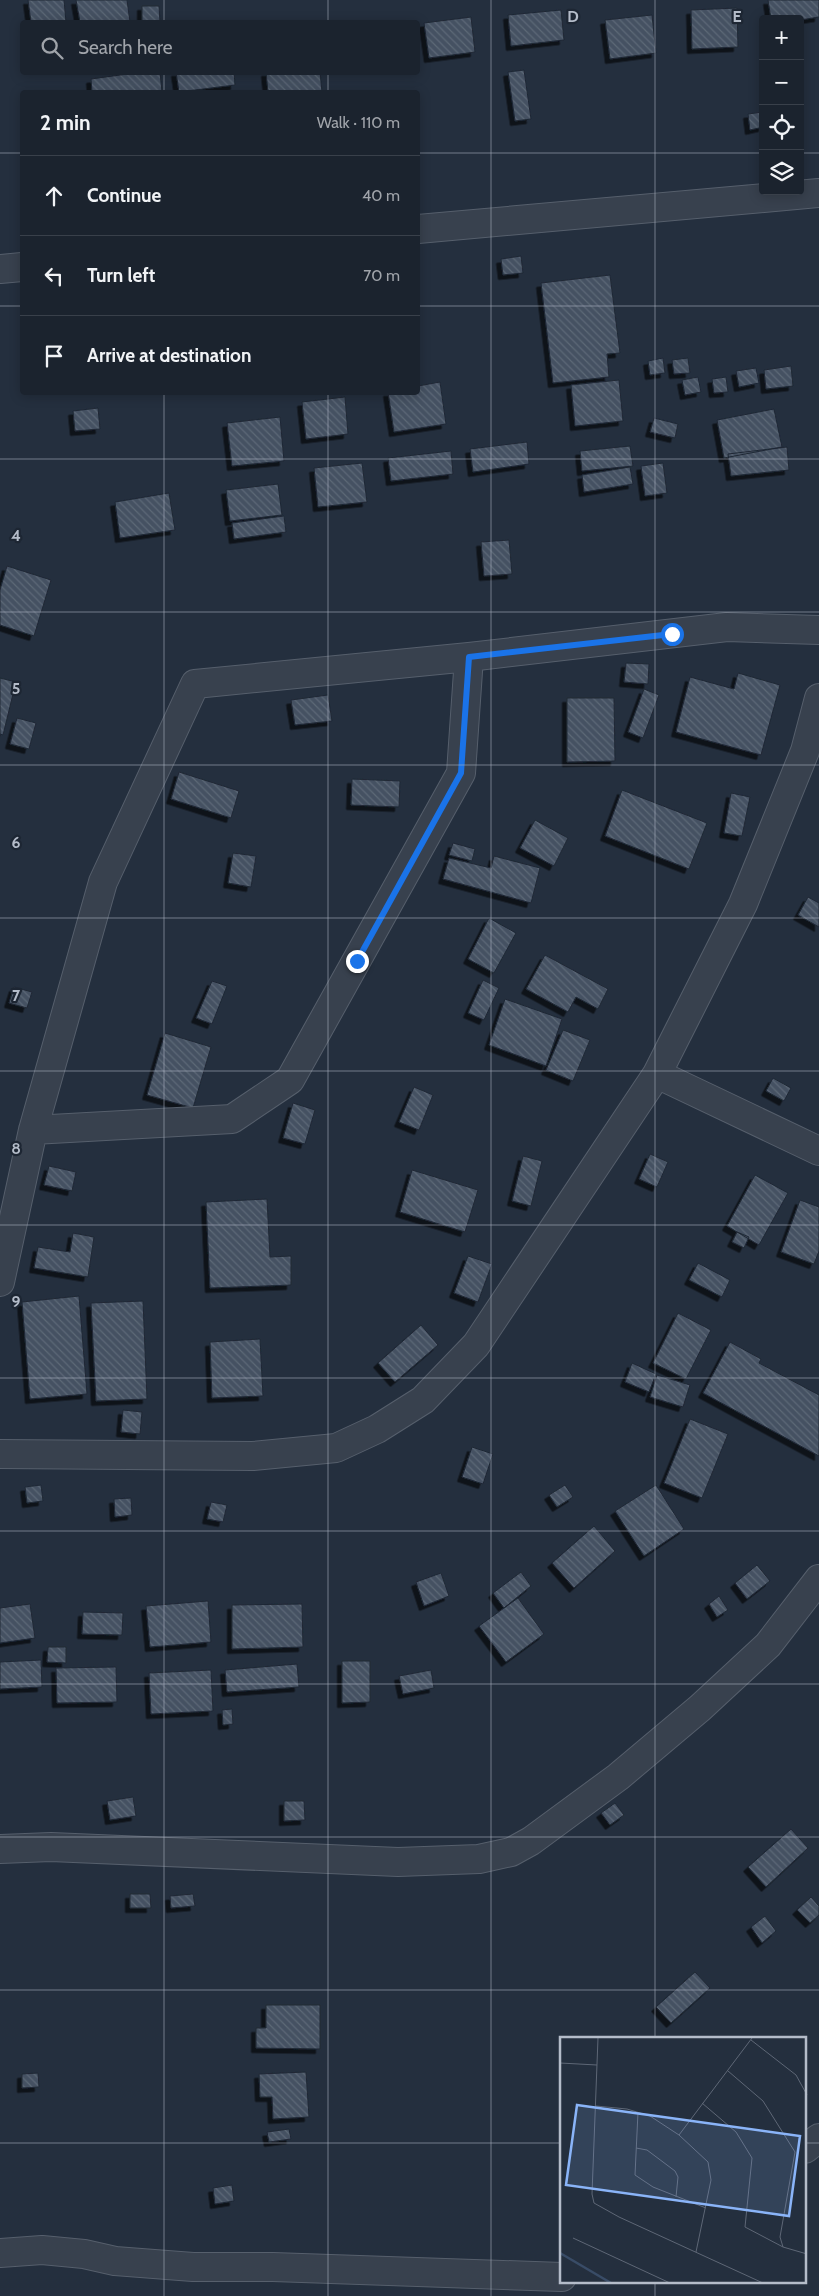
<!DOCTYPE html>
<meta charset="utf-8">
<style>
:root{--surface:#1b232e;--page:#242b36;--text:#f1f3f6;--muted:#a0a4aa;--line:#39404a}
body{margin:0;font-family:Cabin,sans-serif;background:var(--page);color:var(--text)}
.controls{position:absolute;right:15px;top:15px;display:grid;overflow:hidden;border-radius:5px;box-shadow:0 2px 12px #0003}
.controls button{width:45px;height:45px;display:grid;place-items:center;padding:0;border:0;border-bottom:1px solid var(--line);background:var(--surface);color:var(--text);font:25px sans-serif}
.stop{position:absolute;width:15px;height:15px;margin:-11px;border:4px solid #1a73e8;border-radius:50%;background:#fff}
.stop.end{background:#1a73e8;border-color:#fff;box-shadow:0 1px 5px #0008}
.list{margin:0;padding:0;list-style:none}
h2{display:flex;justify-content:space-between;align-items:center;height:65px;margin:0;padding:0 20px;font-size:21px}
h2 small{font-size:16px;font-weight:400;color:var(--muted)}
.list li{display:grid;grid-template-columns:32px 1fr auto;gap:15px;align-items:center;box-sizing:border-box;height:80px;padding:0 20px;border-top:1px solid var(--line)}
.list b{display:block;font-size:19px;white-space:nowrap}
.list em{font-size:16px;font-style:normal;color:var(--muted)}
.icon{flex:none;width:28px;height:28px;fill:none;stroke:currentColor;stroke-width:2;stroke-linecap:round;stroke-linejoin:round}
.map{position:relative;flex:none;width:819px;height:2296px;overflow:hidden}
.search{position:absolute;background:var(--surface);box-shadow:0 2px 12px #0003;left:20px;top:20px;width:400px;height:55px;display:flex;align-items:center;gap:12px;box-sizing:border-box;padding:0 18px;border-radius:5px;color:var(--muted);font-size:19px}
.panel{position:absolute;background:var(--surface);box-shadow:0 2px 12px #0003;left:20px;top:90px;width:400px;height:305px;border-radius:5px}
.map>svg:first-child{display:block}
</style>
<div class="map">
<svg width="819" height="2296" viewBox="0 0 819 2296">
<defs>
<pattern id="building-back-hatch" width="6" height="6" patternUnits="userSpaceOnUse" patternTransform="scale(1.25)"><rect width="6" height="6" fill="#455162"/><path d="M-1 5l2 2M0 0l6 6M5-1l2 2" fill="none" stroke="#5d6877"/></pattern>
<filter id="shadow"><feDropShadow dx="-4.5" dy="4.5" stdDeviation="0" flood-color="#0009"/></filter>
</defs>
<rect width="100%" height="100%" fill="#242f3e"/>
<path fill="url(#building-back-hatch)" stroke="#1f2835" filter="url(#shadow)" d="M28 0H64L66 22H31Z
M76 0H127L130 22H80Z
M768 0H819V17L800 20 771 19Z
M142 6H159L160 22H142Z
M737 8 738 47 692 49 691 10Z
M561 10 564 40 511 46 508 15Z
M652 15 656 53 610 59 605 20Z
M471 17 475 52 429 58 424 23Z
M524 70 531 119 515 121 508 72Z
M142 72H160L162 92H92L91 79Z
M176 72H234L235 85 179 92Z
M266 72H320L322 92H268Z
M763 112V127L750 130 748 114Z
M521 256 523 273 503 275 501 259Z
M610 275 620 353 607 354 609 377 553 383 541 283Z
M663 358 665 373 650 375 648 361Z
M688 358 690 373 674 374 672 360Z
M791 366 793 386 766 389 764 370Z
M756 368 759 383 739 387 736 371Z
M698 377 701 392 685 395 682 380Z
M726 377 728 392 714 393 712 379Z
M619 380 623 421 575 426 571 385Z
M440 382 446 424 394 432 388 392H418V386Z
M345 397 348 434 306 439 302 402Z
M98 408 100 429 75 431 73 411Z
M774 409 782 447 724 458 717 420Z
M280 417 284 461 232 466 227 423Z
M654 418 678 424 675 438 650 432Z
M527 442 529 464 473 472 470 449Z
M630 446 633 466 582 471 580 451Z
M787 447 789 470 731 476 728 454Z
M451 451 453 474 391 481 388 458Z
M362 463 367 502 318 507 314 468Z
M663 463 667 493 645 496 641 466Z
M630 467 633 484 584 492 582 475Z
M278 484 282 515 230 521 226 490Z
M169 493 175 530 120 538 115 502Z
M284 516 286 532 234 539 232 523Z
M509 540 512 574 484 576 481 542Z
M7 566 51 580 34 636 0 625V590Z
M626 663 649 664 648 684 624 682Z
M738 673 780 685 761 755 676 732 690 677 734 689Z
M0 678 16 682 3 735 0 734Z
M644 689 659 695 643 738 628 732Z
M328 695 332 721 295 725 291 700Z
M567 698H614L615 761 567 762Z
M17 718 36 723 29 749 10 744Z
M179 772 239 791 231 818 171 799Z
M352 779 400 781 399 807 351 805Z
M622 790 707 823 689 869 605 836Z
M731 793 750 797 742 836 724 833Z
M535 820 568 838 554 866 520 848Z
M453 843 475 849 472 861 449 855Z
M233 853 256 856 251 887 228 883Z
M494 856 540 868 531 903 443 879 449 858 491 868Z
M808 897 819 903V927L798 915Z
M489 918 516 933 494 973 468 959Z
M545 955 608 989 598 1009 576 997 568 1012 526 989Z
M483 980 499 988 484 1020 468 1013Z
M212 981 227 986 212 1024 196 1018Z
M14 987 32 992 27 1008 9 1003Z
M505 999 562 1019 546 1066 489 1045Z
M563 1030 590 1040 573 1081 546 1070Z
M165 1033 211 1047 193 1108 147 1095Z
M773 1078 791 1088 784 1101 766 1091Z
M414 1087 433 1095 419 1130 399 1122Z
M293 1103 315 1110 305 1144 283 1138Z
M650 1154 668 1162 657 1187 639 1179Z
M523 1156 542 1161 531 1206 512 1201Z
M49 1166 76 1172 72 1191 44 1185Z
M412 1170 478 1190 465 1232 400 1212Z
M755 1175 788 1193 759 1245 727 1226Z
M267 1199 270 1257 291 1256V1285L210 1288 206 1202Z
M800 1200 819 1207V1251L814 1264 781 1252Z
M737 1232 749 1237 744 1248 732 1242Z
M73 1233 94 1237 88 1277 34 1268 38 1247 70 1252Z
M468 1256 492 1264 478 1302 454 1293Z
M698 1263 730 1280 722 1297 689 1280Z
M79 1296 87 1394 30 1399 22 1302Z
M143 1301 147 1399 96 1401 91 1303Z
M678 1313 711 1330 686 1379 653 1363Z
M421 1325 438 1345 395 1382 378 1363Z
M260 1339 263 1396 212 1398 210 1342Z
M730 1342 761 1359 759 1363 819 1395V1456L703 1393Z
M632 1363 656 1374 649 1392 625 1382Z
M657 1375 690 1385 683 1407 650 1397Z
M123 1410 142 1412 140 1434 121 1432Z
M690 1419 728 1434 702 1498 664 1483Z
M472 1447 493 1454 483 1484 462 1477Z
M41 1485 43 1501 27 1503 25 1487Z
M565 1485 573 1497 557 1507 549 1495Z
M656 1485 684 1529 644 1556 615 1511Z
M131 1498 132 1515 115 1517 114 1499Z
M211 1502 227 1505 223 1522 207 1519Z
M594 1526 615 1551 574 1588 552 1563Z
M757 1565 770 1581 747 1599 735 1583Z
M521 1572 531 1586 504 1608 493 1593Z
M441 1573 449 1596 424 1606 416 1582Z
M719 1596 728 1610 717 1617 709 1604Z
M518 1598 544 1634 506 1662 479 1626Z
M208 1601 211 1642 150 1647 146 1606Z
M30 1604 35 1638 0 1643V1608Z
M302 1604 303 1647 232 1649V1605Z
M83 1612 123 1613 122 1635 82 1634Z
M48 1647H66V1663L47 1662Z
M41 1660 42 1687 0 1689V1662Z
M342 1661H370V1702L342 1703Z
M297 1664 299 1687 227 1692 225 1670Z
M116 1667 117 1702 57 1703 56 1668Z
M211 1670 213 1711 151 1714 149 1673Z
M431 1670 434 1688 403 1694 399 1676Z
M232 1709 233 1724 223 1725 222 1710Z
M133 1797 136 1816 110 1820 107 1801Z
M284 1801H304L305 1820 284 1821Z
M615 1803 624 1815 610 1825 601 1813Z
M791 1829 808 1848 766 1887 748 1867Z
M130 1894H150L151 1908H130Z
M193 1894 195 1906 171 1908 170 1896Z
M811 1897 819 1906V1915L810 1923 797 1910Z
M765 1916 776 1931 762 1943 751 1927Z
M695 1972 710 1988 671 2023 656 2007Z
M266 2005H320V2049L256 2048V2028H266Z
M306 2072 309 2117 273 2119 272 2097H260L259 2074Z
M38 2073 39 2087 22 2088V2074Z
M289 2129 291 2139 269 2142 267 2132Z
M232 2185 234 2201 215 2204 213 2188Z"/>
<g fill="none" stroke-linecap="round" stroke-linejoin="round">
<defs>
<path id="minor" d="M418 229 819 193
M0 269 22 267
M657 1074 819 1151
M33 1130 232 1119 290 1080 461 773 469 657
M0 1282 33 1130 103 882 195 684 469 657 727 627 819 630
M0 1454 253 1456 336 1448 377 1429 423 1400 476 1345 657 1074 743 904 805 751 819 698
M0 1849 51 1847 398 1862 479 1859 511 1852 531 1841 618 1777 700 1708 768 1645 819 1579
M805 2149 819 2138
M0 2253 42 2250 84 2254 115 2261 193 2267H273L562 2277"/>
</defs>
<use href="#minor" stroke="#565f6c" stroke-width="30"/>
<use href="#minor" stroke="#38414e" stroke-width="28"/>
</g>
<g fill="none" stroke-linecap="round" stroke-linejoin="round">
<path stroke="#1a73e8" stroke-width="6" d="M357 961 461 773 469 657 672 634"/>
</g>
<path fill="none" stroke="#b4bcc9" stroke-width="1" stroke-opacity="0.55" d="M164 0V22M328 0V22M491 0V2296M655 0V2038M164 72V92M328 72V92M0 153H22M418 153H763M800 153H819M0 306H22M418 306H819M164 392V2296M328 392V2296M0 459H819M0 612H819M0 765H819M0 918H819M0 1071H819M0 1225H819M0 1378H819M0 1531H819M0 1684H819M0 1837H819M0 1990H819M0 2143H562M805 2143H819M655 2282V2296"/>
<g transform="translate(560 2037)">
<rect width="246" height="246" fill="#242f3e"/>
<path fill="none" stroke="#394c67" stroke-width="2.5" d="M0 216 51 246"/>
<path fill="none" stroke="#5e6776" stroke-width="1" d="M38 1 32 157 34 166 59 180 203 246M191 3 236 38 247 58M0 26 37 28M168 34 203 64 235 115 220 200 223 210M142 66 176 95 192 121 185 190 223 210 247 217M36 69 67 72 90 79 119 98 148 125 151 143 136 215M78 75 75 138 93 150 146 171M119 98 192 1M76 111 87 113 115 134 118 140 116 160M13 201 110 246"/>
<path fill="#8ab4f8" fill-opacity="0.15" stroke="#8ab4f8" stroke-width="2.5" d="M17 68 240 99 229 179 6 148Z"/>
<rect width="246" height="246" fill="none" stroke="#b4bcc9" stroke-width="2.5"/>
</g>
<g font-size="16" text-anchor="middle" font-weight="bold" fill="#b4bcc9" stroke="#1d2633" stroke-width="4.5" stroke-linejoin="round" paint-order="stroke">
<text x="573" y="22">D</text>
<text x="737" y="22">E</text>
<text x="16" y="541">4</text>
<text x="16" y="694">5</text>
<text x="16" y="848">6</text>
<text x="16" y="1001">7</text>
<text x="16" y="1154">8</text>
<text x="16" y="1307">9</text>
</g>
</svg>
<div class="controls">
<button>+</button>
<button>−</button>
<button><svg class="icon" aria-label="locate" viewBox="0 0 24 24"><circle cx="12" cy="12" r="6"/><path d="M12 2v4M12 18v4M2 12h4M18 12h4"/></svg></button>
<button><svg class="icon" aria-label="layers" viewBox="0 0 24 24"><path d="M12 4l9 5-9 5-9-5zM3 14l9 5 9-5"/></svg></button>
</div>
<div class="stop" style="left:672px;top:634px"></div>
<div class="stop end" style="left:357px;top:961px"></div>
<div class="search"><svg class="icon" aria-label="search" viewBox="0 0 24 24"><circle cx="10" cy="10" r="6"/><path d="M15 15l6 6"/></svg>Search here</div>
<section class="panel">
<h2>2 min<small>Walk · 110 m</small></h2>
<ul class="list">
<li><svg class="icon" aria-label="ahead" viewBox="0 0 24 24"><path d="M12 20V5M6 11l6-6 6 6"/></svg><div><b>Continue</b></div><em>40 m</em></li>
<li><svg class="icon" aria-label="left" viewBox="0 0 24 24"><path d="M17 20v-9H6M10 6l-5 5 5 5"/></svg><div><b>Turn left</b></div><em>70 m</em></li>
<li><svg class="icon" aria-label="arrive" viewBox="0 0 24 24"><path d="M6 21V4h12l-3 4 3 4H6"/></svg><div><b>Arrive at destination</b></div></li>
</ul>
</section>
</div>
